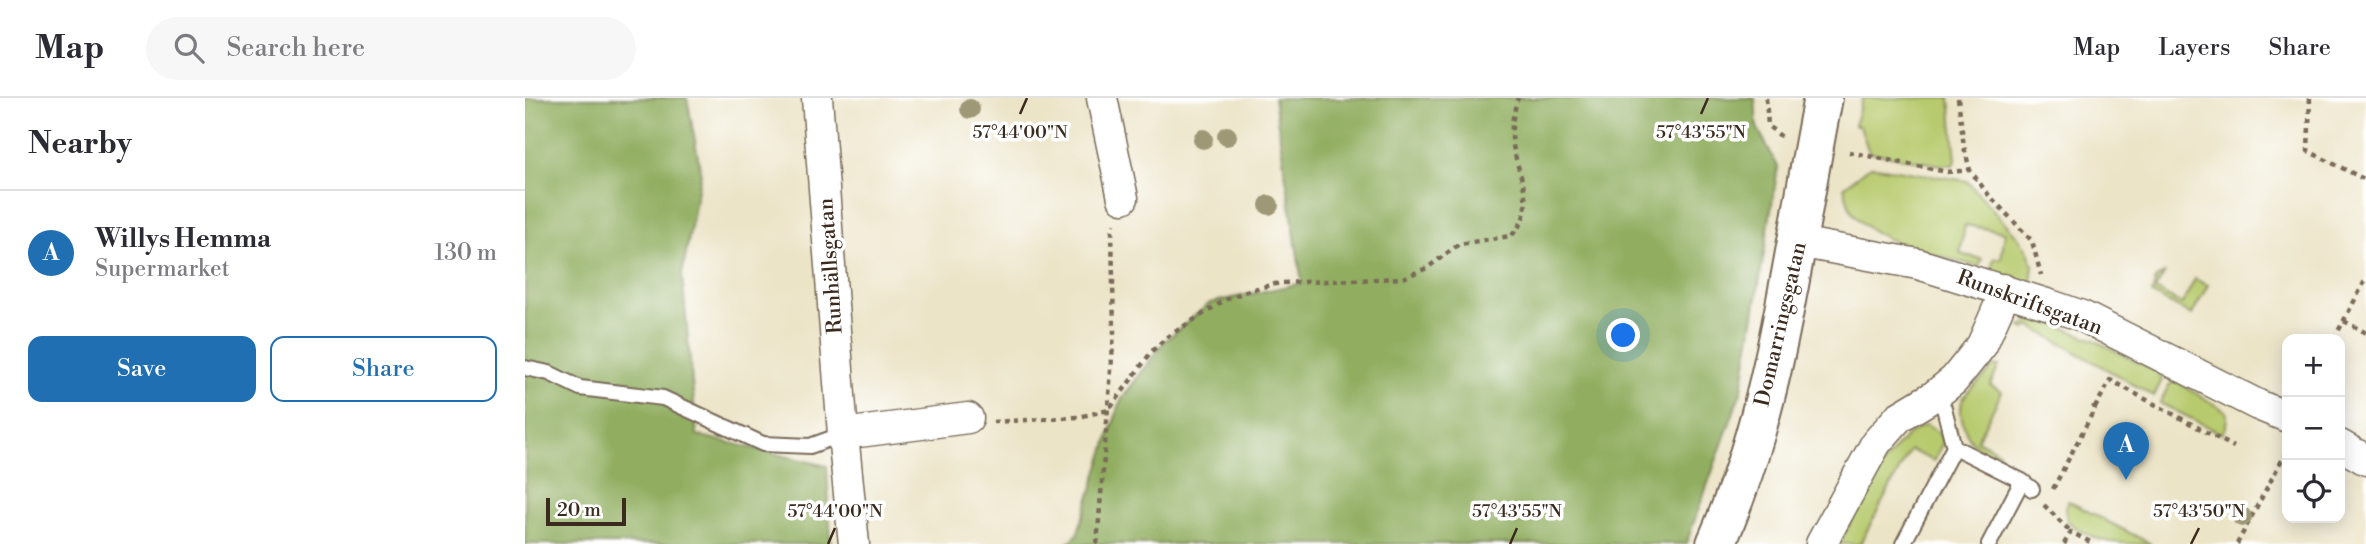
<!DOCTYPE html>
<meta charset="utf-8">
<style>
:root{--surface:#fff;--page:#f7f7f7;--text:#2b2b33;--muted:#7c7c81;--line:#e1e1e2;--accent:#1f6fb2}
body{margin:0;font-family:"Libre Bodoni",serif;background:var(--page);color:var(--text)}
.controls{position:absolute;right:21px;bottom:21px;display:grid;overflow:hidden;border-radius:14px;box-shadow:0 4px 18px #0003}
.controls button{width:63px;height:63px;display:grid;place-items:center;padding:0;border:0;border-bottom:2px solid var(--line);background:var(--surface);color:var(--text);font:35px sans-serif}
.scale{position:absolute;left:21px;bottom:18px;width:80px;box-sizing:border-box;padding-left:7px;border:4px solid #3b2a1e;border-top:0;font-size:19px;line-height:24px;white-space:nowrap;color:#3b2a1e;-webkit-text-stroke:5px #fff;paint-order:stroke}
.you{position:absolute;left:1099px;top:238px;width:24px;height:24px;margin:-18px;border:5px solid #fff;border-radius:50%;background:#1a73e8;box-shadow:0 0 0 10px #1a73e833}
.badge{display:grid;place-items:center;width:46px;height:46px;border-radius:50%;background:var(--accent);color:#fff;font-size:23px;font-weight:700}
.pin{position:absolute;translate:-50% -58px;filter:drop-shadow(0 2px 4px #0008)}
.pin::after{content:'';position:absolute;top:37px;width:24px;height:21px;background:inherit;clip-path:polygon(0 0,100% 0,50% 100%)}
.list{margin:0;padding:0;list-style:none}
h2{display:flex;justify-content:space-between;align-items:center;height:91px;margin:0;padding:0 28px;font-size:30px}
h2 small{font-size:23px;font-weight:400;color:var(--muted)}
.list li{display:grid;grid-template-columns:46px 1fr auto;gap:21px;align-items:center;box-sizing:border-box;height:126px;padding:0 28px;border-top:2px solid var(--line)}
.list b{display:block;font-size:26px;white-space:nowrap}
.list p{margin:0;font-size:23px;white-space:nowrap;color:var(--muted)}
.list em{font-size:23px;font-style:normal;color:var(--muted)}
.actions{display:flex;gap:14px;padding:21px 28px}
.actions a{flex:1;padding:16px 0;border:2px solid var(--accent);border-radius:14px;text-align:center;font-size:24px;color:var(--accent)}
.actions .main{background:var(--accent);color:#fff}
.icon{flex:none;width:38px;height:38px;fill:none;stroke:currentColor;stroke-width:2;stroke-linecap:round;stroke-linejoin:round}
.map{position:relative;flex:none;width:1841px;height:446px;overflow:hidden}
header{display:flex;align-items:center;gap:42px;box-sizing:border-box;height:98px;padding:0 35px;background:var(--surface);border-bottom:2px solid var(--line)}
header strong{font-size:33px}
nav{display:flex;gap:38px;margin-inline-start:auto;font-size:24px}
.search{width:490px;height:63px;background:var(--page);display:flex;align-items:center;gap:18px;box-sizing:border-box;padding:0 24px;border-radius:38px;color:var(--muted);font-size:26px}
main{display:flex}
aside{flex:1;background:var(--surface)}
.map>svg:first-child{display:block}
</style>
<header>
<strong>Map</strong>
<div class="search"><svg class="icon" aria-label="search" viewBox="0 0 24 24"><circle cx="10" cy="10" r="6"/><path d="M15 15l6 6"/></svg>Search here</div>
<nav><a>Map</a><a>Layers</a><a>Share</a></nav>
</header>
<main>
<aside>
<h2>Nearby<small></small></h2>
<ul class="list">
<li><span class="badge">A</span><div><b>Willys Hemma</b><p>Supermarket</p></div><em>130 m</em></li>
</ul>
<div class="actions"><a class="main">Save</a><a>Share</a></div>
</aside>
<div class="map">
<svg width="1841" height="446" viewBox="0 0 1841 446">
<rect width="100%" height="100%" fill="#fff"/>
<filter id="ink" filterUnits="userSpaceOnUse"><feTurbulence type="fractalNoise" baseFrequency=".0143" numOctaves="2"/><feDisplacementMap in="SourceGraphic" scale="14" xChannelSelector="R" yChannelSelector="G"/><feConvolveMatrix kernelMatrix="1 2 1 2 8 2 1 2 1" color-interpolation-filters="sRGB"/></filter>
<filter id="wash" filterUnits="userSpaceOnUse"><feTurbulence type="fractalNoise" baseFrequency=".00686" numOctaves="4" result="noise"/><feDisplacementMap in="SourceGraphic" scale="28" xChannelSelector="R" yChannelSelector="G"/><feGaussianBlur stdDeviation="1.57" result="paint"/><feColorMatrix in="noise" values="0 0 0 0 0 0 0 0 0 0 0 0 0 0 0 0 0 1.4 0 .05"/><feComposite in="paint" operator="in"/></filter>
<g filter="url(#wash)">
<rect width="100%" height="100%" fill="#ece4c7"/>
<path fill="#b7ca6d" stroke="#797a46" stroke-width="2" d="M1338 0H1425L1431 62 1428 67H1416L1344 54 1335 29 1329 27Z
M1345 68 1442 83 1494 140 1503 154 1508 167 1506 185 1503 186 1465 174 1469 160 1476 161 1480 134 1440 127 1435 156 1457 161 1454 169C1418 158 1351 147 1328 115 1323 107 1321 98 1319 89Z
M1639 176 1630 192 1657 206 1670 181 1683 187 1667 217 1627 196 1631 180Z
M1507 220 1525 224 1569 242 1634 275 1637 282 1629 298 1505 228 1501 231 1496 229Z
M1468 268H1474L1465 287 1477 294 1452 342 1474 354 1475 356 1469 358C1463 355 1454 352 1450 347 1439 336 1430 309 1441 296 1449 286 1460 280 1468 268Z
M1649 284 1654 285 1702 314 1701 329 1697 336 1635 305 1644 287Z
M1401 327 1413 334 1418 344 1409 363 1385 352 1335 446H1314C1332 414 1364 338 1401 327Z
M1543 403 1626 446C1591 446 1570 446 1542 423L1540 410Z"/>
<path fill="#91ae60" stroke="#666c3f" stroke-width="2" d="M0 0H162L176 75 157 177 172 337 302 368 306 446H0Z
M749 0H1230L1232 29 1253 69 1217 291 1161 446H541L552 437 596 302 639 244 685 205 777 185Z"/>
</g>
<g filter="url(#ink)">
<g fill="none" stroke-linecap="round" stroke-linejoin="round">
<defs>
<path id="lane" d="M0 270 24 275 55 290 138 300 238 346 285 348 318 336
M1409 298 1419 310 1429 349 1497 383 1507 391
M1378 446 1429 349
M1464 446 1497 383"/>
<path id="street" d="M292 0 318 336 329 446
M577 0 598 100
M1273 144 1393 166 1525 207 1557 218 1733 307 1762 319
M318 336 443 320
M1815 347 1841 362
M1296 446 1351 345 1374 319 1409 298 1429 282 1457 247 1474 208 1478 191"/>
<path id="secondary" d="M1191 446C1253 305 1268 150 1298 0"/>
</defs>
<use href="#lane" stroke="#796b59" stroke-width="18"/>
<use href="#street" stroke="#796b59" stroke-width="33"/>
<use href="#secondary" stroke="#796b59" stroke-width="42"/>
<path stroke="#796b59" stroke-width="4.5" stroke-dasharray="5 5" stroke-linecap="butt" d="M1241 0 1243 28 1258 40
M1433 0 1439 49 1445 72 1462 95 1507 143 1516 177
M1785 0 1783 53 1841 82
M1324 54 1422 74 1445 72
M1819 223 1841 235
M1809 241 1841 181
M1570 310 1585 282 1709 349
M468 324 553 319 584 312 627 253 642 239 700 202 724 192 755 185 878 180 902 170 934 146 986 138C1017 108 989 74 987 38 986 25 989 13 993 0
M1528 391 1570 310 1567 305
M1519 407 1546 434
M572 446 589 235 587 133 589 126
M1539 446 1546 434 1569 446
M1712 446 1762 352"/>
<use href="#lane" stroke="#fff" stroke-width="14"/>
<use href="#street" stroke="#fff" stroke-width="30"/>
<use href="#secondary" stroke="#fff" stroke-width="38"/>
</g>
<g fill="#9f9877">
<circle cx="445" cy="11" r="10"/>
<circle cx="702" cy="38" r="10"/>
<circle cx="678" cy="41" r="10"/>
<circle cx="744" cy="107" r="10"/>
<circle cx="1717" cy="419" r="10"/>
</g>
</g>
<path fill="none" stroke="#3b2a1e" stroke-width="2.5" d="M495 16 502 0M1176 16 1183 0M303 446 310 430M985 446 992 430M1666 446 1674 430"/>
<g text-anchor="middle" stroke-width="7" stroke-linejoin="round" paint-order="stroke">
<g font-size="21" fill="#3b2a1e" stroke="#fff">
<text transform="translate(305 168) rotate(-94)" y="7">Runhällsgatan</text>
<text transform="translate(1505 204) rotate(20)" y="7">Runskriftsgatan</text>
<text transform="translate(1255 226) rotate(-77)" y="7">Domarringsgatan</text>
</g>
</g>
<g font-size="18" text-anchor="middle" fill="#3b2a1e" stroke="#fff" stroke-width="7" stroke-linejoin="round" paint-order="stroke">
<text x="495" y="40">57°44'00"N</text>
<text x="1176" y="40">57°43'55"N</text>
<text x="310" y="419">57°44'00"N</text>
<text x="992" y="419">57°43'55"N</text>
<text x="1674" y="419">57°43'50"N</text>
</g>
</svg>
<div class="controls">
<button>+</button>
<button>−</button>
<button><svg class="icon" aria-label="locate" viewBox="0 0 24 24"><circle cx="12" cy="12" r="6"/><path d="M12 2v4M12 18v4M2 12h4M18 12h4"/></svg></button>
</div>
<div class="scale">20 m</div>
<div class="you"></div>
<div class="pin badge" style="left:1601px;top:382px">A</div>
</div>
</main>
